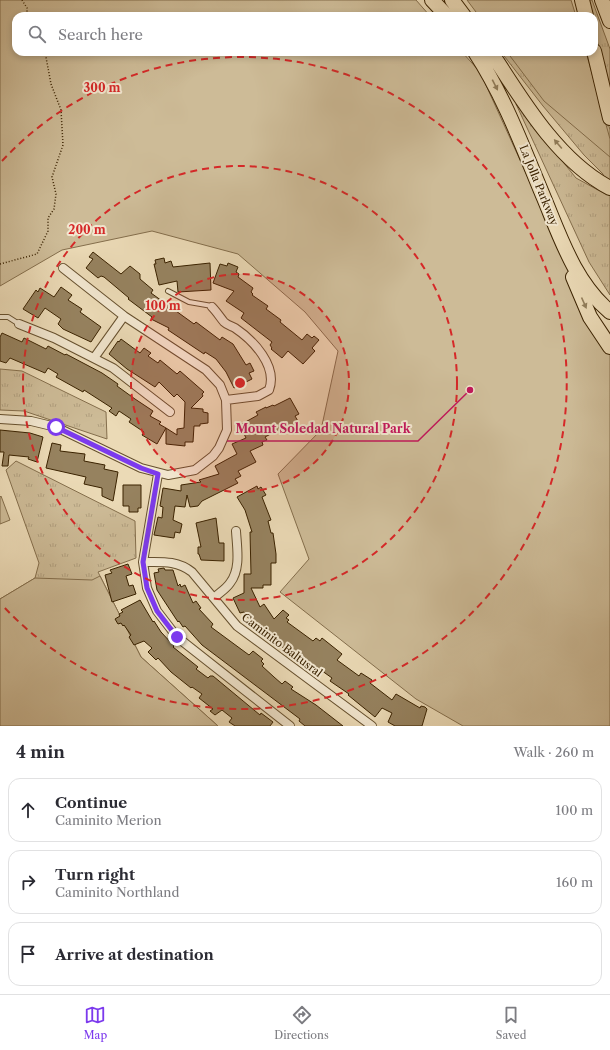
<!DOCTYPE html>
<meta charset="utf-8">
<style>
:root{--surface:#fff;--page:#f2f2f3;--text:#2b2b33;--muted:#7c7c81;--line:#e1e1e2;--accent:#7c3aed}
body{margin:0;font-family:"Libre Caslon Text",serif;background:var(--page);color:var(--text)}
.stop{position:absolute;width:12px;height:12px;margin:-9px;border:3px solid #7c3aed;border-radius:50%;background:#fff}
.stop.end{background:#7c3aed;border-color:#fff;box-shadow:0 1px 4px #0008}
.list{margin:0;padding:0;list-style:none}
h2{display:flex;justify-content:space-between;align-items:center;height:52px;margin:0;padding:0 16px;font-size:17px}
h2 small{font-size:13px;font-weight:400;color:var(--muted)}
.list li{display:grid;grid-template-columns:26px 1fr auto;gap:12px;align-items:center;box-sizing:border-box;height:64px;margin:0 8px 8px;padding:0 8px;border:1px solid var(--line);border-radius:12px}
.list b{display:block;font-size:15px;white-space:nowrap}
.list p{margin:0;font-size:13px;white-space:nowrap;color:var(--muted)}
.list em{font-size:13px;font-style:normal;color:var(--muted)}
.icon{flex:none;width:22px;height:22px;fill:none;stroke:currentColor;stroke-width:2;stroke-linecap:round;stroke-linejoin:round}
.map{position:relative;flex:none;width:610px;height:726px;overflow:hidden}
.search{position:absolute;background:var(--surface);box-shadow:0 2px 6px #0003;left:12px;right:12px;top:12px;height:44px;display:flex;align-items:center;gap:10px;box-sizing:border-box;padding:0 14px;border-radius:12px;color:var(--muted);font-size:15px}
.sheet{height:268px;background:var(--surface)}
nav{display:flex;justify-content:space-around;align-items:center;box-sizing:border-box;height:56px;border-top:1px solid var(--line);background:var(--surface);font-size:11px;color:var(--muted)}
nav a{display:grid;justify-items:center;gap:2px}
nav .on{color:var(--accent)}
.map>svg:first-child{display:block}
</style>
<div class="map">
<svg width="610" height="726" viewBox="0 0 610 726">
<defs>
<pattern id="grass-tufts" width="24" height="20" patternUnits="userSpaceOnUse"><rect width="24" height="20" fill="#cdbb97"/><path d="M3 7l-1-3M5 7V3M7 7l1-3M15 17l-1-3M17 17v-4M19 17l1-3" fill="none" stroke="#b1a080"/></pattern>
</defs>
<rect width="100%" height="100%" fill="#ebdab6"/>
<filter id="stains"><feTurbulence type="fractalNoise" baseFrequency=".005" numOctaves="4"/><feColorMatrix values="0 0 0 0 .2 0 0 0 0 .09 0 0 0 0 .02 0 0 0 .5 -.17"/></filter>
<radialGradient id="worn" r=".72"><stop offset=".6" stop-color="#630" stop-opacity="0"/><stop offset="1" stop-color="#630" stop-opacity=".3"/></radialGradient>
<path fill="url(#grass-tufts)" stroke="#846e4c" d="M587 0H592L610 49V89L594 29V16H591Z
M501 52H589L610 130V295L589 262 516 104 576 178 607 195 603 174 584 155 543 106Z
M0 369 22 371 106 412 107 439 24 411 0 410Z
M16 461 135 521 136 558 98 572 141 657 218 726H0V599L35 578 39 563 6 470Z"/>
<path fill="#cdbb97" stroke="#846e4c" d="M0 0H416L430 16H16V52H462L480 72 600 336 610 350V726H463L416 699 280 592 309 559 278 474 321 430 338 351 305 312 238 254 152 231 62 250 0 286Z
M467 0H571L576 16H479Z
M507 52H586L610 139V157L544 101Z
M1 496 10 520 0 524V497Z
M100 576 141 657 218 726H0V599L35 578 92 580Z"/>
<path fill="#96825f" stroke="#3a2200" d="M93 252 121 274 130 266 140 274V279L153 290 151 293 194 324 196 322 220 340 222 337 233 344 246 365 250 363 254 371 249 373 252 379 234 388 226 372 216 359 205 352 204 354 168 330 169 328 151 319 152 317 128 299 129 298 104 277 101 276 98 278 86 268 93 259 89 257Z
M164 258 165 263 171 261 173 267 210 263 211 290 178 292 177 281 159 285 154 264H156L155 260Z
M228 263 238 267 236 272 239 274 238 277 253 288 251 292 253 294 252 295 268 306 266 309 281 320 280 322 302 340 307 334 312 338 314 336 319 340 312 348 315 351 303 364 288 351 282 358 271 349 272 348 270 345 272 342 241 318 244 313 226 301 234 291 213 283 220 264 227 266Z
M61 287 72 295 68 300 82 309 80 312 101 327 91 342 63 329 58 324 61 319 45 308 38 318 23 309 36 290 38 292 40 288 54 297Z
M2 333 22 342 24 338 46 349 48 346 65 355 66 354 102 373 118 384 117 386 135 399 153 411 150 416 161 422 159 424 166 428 157 444 142 435 144 432 129 422 131 419 119 411 116 416 109 411 112 408 84 390 83 392 56 377 58 374 48 368 45 373 10 358 6 363 0 361V337Z
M121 339 140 353 144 348 151 353 148 356 158 363 160 360 177 374 180 371 204 392 202 394 203 396 191 408 203 409V412L208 413V423L200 424V426H194L193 442H185V446L166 444V428L177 435V429L184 428 185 402 177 394 174 397 159 382 155 387 127 369 109 354 118 341 119 342Z
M290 398 299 414 295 416 299 423 287 428 286 426 265 437 267 440 262 442 263 445 250 451 256 462 238 471 241 476 235 479 238 483 202 501 198 506 190 507 187 495 185 507 175 506 173 520 182 524 180 533 175 532 174 538 154 535 158 517 162 518 163 507 160 506 163 488 181 491V485L201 482 199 480 219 474 215 466 237 454 232 444 246 438 240 425 258 415 256 412 266 407V408L273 405 274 406Z
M0 430 30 433 43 437 37 462 28 459 29 457 9 455 8 466H2L4 452H0Z
M52 443 61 445 60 451 85 454 84 461 105 465 104 469 118 472 113 501 102 496V488L84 484 86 477 46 468Z
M123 485H141V508H138V512H129V506H123Z
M257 486 258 489 261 487 266 495 262 497 271 520 268 521 271 533H273L276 554V563H271V585H263V588H251L260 607 264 604 274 619 283 610 289 615 286 618 289 620 287 622 313 641 316 638 320 641 322 638 342 654 337 660 359 676 361 673 372 680 370 683 392 700 396 694 420 708 421 706 425 707 427 709 422 726H395L388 722 392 713 382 708 375 717 348 695 349 694 330 681 332 678 297 653 294 655 275 642 258 629 254 622 252 623 244 612 240 613 233 598 244 593V574H251L250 532H252L245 510 237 497Z
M216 518 219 543H224V561L201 560 199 554H198V547H201L196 523Z
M128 564 132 574 126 576 129 586 133 585 136 594 112 602 105 575 112 573 110 570Z
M164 568 165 570H173L178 586 180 584 181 587 185 585 193 603 196 601 201 608 199 609 213 624 211 627 249 655 253 651 263 659 261 661 264 664 262 666 274 677 282 684 285 681 293 687 291 689 316 705 343 726H305L299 721 300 719 202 645 185 626 183 627 179 621 178 622 157 590 154 573 159 572 158 569Z
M140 600 153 622 154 621 161 632 174 646 173 647 198 667 196 669 208 678 210 676H213L260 715 261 713 273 722 270 726H235L229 722 232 718 222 710 215 715 210 711 213 709 199 698 202 694 192 687 191 688 171 672 158 658 156 660 148 652 152 648 144 641 134 645 129 637 131 635 124 625 123 626 121 623 118 624 115 619 120 616 119 614 123 612 121 610Z"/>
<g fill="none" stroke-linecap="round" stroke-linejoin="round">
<defs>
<path id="service" d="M168 291 189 302 212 306
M0 317H8L19 324"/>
<path id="minor" d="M212 307C216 311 220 317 224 322 227 325 231 326 235 328 253 340 278 366 269 390L258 396 226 400
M19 324 54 338 113 368 170 412
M94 358 124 316
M0 419 31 421 56 427 141 468 168 475 195 470 213 456 219 448 227 430 226 400 220 385 206 370 124 316 63 268
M158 474 143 562 147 588 157 611 177 637 290 726
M143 562C161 562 177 560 192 572L237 626 372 726
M214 598C219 593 226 589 230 583 241 569 237 548 236 531"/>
<path id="motorway" d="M432 0 447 16
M452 0 464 16
M582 0 586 16
M602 0 610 21
M594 51 610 118
M475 52C505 98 523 148 544 198 561 239 575 282 610 312
M491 52C522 100 558 161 610 188
M573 277 590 317 610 347"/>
</defs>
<use href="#service" stroke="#66502e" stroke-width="6"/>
<use href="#minor" stroke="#66502e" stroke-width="10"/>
<use href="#motorway" stroke="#3a2200" stroke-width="16"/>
<path stroke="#3a2200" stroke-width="1.5" stroke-dasharray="1 2" stroke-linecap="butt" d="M22 0 27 8V16
M0 264 37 254 48 231V218L54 209 56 194 52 177 63 145 61 110 51 84 45 52"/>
<use href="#service" stroke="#f2e7d0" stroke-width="4"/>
<use href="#minor" stroke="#f2e7d0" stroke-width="8"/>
<use href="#motorway" stroke="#ebdab6" stroke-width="14"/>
</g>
<defs><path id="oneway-solid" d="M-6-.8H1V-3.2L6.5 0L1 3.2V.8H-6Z"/></defs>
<g fill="#927e5b">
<use href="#oneway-solid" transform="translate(495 85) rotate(63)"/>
<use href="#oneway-solid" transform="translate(558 144) rotate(-130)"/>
<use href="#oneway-solid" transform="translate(584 303) rotate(66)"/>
</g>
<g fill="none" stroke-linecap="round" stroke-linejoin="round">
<path stroke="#7c3aed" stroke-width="5" d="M56 427 141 468 158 474 143 562 147 588 157 611 177 637"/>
</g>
<circle cx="240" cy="383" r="109" fill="#d62828" fill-opacity=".12"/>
<g fill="none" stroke="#d62828" stroke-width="2" stroke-dasharray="7 5">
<circle cx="240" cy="383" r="109"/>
<circle cx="240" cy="383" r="217"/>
<path d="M2 161A326 326 0 1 1 2 605"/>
</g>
<g text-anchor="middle" stroke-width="4" stroke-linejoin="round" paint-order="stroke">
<g font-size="11" fill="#3a2200" stroke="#f2e7d0">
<text transform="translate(539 185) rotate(68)" y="4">La Jolla Parkway</text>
<text transform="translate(282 645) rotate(37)" y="4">Caminito Baltusral</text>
</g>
</g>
<circle cx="240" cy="383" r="6" fill="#d62828" stroke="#f2e7d0" stroke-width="2"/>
<g font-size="12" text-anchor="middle" font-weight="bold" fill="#d62828" stroke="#f2e7d0" stroke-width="4" stroke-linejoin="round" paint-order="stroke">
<text x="102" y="92">300 m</text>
<text x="87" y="234">200 m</text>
<text x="163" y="310">100 m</text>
</g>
<path fill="none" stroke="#c2185b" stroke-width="1.5" d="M470 390L418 441H227"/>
<circle fill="#c2185b" stroke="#f2e7d0" stroke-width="1.5" cx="470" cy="390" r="4"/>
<g font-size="12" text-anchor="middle" font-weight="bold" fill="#c2185b" stroke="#f2e7d0" stroke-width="4" stroke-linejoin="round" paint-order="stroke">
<text x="323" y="433">Mount Soledad Natural Park</text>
</g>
<rect width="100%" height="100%" filter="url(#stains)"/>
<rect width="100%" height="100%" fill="url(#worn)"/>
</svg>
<div class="stop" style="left:56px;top:427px"></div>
<div class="stop end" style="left:177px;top:637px"></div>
<div class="search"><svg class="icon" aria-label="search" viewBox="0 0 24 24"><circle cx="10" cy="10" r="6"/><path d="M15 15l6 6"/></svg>Search here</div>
</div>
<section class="sheet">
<h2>4 min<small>Walk · 260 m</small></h2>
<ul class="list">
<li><svg class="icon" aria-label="ahead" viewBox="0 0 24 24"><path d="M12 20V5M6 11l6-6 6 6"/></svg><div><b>Continue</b><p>Caminito Merion</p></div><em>100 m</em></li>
<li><svg class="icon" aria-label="right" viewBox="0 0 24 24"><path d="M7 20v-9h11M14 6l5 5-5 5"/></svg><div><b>Turn right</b><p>Caminito Northland</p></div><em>160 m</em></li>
<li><svg class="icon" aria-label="arrive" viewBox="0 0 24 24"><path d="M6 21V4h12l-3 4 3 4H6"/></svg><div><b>Arrive at destination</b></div></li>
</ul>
</section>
<nav>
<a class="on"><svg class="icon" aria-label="map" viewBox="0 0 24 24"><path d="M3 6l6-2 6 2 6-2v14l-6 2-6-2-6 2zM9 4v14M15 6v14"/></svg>Map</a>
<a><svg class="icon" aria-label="directions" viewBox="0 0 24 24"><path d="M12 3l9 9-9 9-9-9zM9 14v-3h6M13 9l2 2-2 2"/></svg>Directions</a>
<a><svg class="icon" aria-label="saved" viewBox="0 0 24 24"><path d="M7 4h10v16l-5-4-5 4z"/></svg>Saved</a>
</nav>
